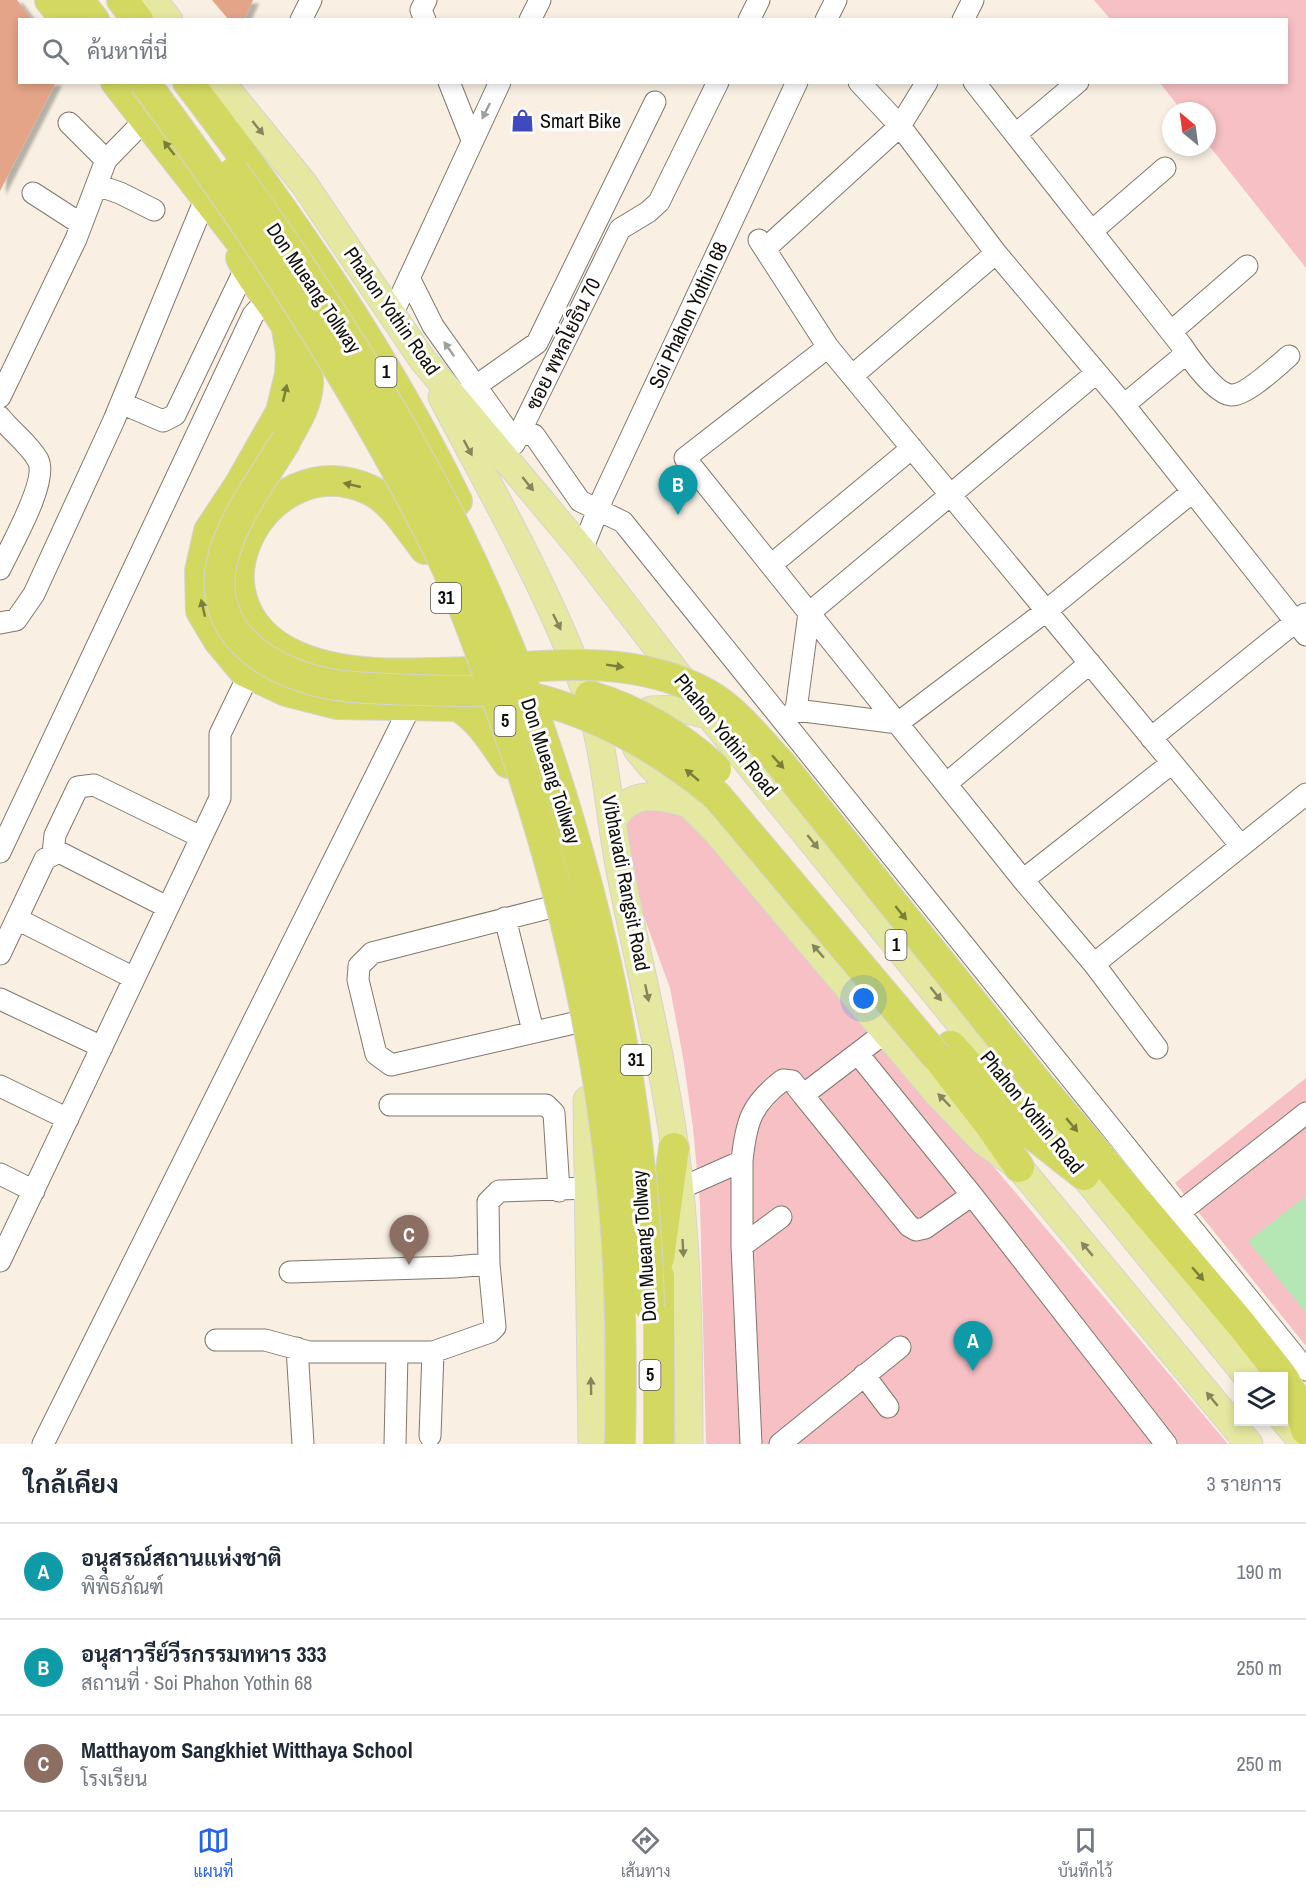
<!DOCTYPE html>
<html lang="th">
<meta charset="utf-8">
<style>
:root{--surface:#fff;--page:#f6f6f7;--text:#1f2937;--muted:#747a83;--line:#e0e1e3;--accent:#2563eb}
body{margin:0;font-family:"Archivo Narrow",Sarabun,sans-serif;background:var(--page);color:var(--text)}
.controls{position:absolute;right:18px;bottom:18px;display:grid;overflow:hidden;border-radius:0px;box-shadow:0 3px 9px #0003}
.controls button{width:54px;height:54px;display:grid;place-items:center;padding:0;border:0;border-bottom:2px solid var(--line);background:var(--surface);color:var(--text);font:30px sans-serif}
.compass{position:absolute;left:1162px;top:102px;width:54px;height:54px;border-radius:50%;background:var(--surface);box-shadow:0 3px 9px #0003;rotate:331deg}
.you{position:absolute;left:864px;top:999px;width:21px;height:21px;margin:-15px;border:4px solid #fff;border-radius:50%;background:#1a73e8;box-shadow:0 0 0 9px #1a73e833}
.badge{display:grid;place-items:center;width:39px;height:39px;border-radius:50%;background:var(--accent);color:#fff;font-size:20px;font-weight:700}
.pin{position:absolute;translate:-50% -50px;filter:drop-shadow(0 2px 3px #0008)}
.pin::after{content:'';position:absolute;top:32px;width:21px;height:18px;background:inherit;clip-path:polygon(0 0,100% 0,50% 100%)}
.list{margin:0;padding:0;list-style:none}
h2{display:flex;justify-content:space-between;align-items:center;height:78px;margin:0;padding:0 24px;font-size:26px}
h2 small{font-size:20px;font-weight:400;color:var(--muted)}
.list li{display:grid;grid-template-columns:39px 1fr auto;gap:18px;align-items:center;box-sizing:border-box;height:96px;padding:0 24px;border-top:2px solid var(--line)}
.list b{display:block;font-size:22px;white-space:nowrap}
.list p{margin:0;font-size:20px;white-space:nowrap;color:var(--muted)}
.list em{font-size:20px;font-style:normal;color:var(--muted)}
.icon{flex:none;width:33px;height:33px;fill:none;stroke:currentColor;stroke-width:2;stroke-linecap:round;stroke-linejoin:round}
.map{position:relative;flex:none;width:1306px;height:1444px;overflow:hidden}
.search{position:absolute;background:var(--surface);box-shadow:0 3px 9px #0003;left:18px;right:18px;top:18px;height:66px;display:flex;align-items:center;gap:15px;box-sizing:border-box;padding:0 21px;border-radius:0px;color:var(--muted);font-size:22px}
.sheet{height:366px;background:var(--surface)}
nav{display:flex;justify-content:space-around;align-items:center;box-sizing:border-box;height:84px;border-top:2px solid var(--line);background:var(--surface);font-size:16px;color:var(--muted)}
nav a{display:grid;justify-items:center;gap:3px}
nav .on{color:var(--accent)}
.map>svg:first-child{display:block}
</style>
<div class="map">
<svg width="1306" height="1444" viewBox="0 0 1306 1444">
<defs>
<filter id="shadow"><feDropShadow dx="6" dy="3.5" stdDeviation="1.5" flood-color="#0004"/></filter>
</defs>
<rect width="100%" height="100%" fill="#f9f0e3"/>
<path fill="#f6c0c5" d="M1094 0H1306V268L1207 143V111H1182L1160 83 1286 82V20L1110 19Z
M624 809 694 812 1228 1444H706L700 1203 693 1128 683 1057 670 988 640 906 619 868Z
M1306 1078V1346L1175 1183Z"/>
<path fill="#b5e7b5" d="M1306 1196V1313L1248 1241Z"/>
<path fill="#e4a487" filter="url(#shadow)" d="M0 0H17L32 20H20V82H56L0 191Z
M212 0H253L244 20H229Z"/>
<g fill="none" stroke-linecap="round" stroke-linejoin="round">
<defs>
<path id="minor" d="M301 20 311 0
M425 20 421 10 426 0
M530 20 540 0
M749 20 759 0
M826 20 836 0
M963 20 973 0
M449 82 472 140
M859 82 900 126 996 253 1124 405 1306 635
M974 82 1182 346 1183 356 1124 405
M69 123 106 160
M1016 134 1078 82
M97 185 120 193 154 210
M33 193 81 224
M1092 231 1165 168
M759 240 828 347 1241 846
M766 248 900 126 927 82
M409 278 433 326 507 430 534 435 580 501 623 522 1306 1370
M392 315 500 82
M1172 331 1247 266
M1182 346C1190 358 1215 394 1231 395 1246 396 1277 366 1289 356
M828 347 685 458 1023 880 1094 964 1157 1048
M852 376 996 253
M466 393 537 343 655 102
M0 397 76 239 106 160 146 119
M121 403 163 421 175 415 246 267
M0 417C11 431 29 444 38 460 49 481 10 547 0 569
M514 444 620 229 648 212 659 202 718 82
M582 550 603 497 797 82
M771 565 912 448
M0 623 16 620 34 594 114 420 206 197
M796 710 809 613 1095 374
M785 720 796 710 898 723 1046 611 1191 493
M1151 738 1305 614
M946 784 1090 663
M0 852 253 315 267 299
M53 853 55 835 78 787 94 785 201 837
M1023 880 1172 763
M548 908 372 953 359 966 358 980 376 1054 391 1065 574 1023
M505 918 533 1031
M17 919 134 978
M0 954 45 859 59 852 167 907
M1094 964 1306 794
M0 999 102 1047
M858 1054 972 1195 1166 1444
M0 1086 68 1119
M803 1095 909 1226 916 1230 925 1228 972 1195
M390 1105H546L554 1113 559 1191
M742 1161V1246L751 1444
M0 1174 34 1191
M679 1189 742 1161C746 1122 751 1104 783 1080L792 1081 803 1095 887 1031
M1180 1212 1306 1113
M742 1246 781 1217
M0 1261 220 798V734L249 674
M290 1272 454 1267 489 1264 488 1202 499 1191 589 1188
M216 1340H265L309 1352H433L490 1332 495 1327 489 1264
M297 1348 303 1444
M864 1375 888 1407
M430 1436 433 1352
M43 1444 411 705
M395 1444 397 1353
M780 1444 900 1347"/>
<path id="major" d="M153 0 169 20
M221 82 304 184 422 359 582 550 709 715 1247 1376
M442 397C492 492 547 587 584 687 606 746 608 809 620 870 638 963 662 1054 675 1149 688 1246 689 1346 689 1444
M709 715 683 709 651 710 641 715 632 725 631 735 637 749 650 765 716 831 938 1094 982 1140 1019 1167 1249 1444
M614 819C630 789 661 795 689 804
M587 1100 592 1444
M1284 1420 1304 1444"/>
<path id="highway" d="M50 0 66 20
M78 0 94 20
M122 0 138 20
M116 82 263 270
M188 82C289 214 384 352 457 501
M241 258C260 295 310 342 308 384 307 404 297 420 288 436
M287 329 291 353 290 374 281 412 240 484 209 531 200 571 201 611 219 641 244 671 286 691 337 704 458 706C481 720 493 742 508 763
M425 549C409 529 393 501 370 490 265 440 171 611 306 660 358 679 418 673 473 672
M951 1046 1023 1127 1084 1175
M942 1063 990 1125 1019 1167
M1035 1080 1241 1324 1282 1376
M659 1258 674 1148
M1284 1379 1300 1409 1306 1430
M659 1444V1276"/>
</defs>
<use href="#minor" stroke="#80786c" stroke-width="23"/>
<use href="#major" stroke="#d4d4d3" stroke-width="29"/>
<use href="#highway" stroke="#d4d4d3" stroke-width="32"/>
<use href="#minor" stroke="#fff" stroke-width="21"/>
<use href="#major" stroke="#e5e8a0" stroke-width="27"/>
<use href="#highway" stroke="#d3d960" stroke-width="30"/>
<defs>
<path id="highway-bridge" d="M144 82C254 228 354 383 436 545 464 602 485 665 506 724 558 873 596 1029 612 1185 621 1271 622 1358 620 1444
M234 172C310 277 381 385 441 500 564 736 643 1041 649 1306
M287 439C266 474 235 515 224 554 199 639 283 682 354 687 389 690 424 690 459 691 473 691 489 690 504 692 584 705 656 745 717 796L937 1057
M497 669C568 663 643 658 707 694 736 710 759 741 781 764L1035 1080
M590 696C637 710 680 736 716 769"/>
</defs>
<use href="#highway-bridge" stroke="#d4d4d3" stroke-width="32" stroke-linecap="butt"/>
<use href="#highway-bridge" stroke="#d3d960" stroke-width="30"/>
</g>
<defs><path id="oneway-solid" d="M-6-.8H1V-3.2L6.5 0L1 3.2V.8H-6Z" transform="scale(1.5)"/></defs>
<g fill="#9f9f9d">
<use href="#oneway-solid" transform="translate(486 111) rotate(116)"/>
<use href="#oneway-solid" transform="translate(449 349) rotate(-125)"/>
</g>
<g fill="#85865c">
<use href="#oneway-solid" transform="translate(258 128) rotate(51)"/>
<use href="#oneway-solid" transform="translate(468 448) rotate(62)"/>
<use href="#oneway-solid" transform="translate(528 484) rotate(51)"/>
<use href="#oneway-solid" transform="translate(557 622) rotate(64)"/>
<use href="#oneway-solid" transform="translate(813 842) rotate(51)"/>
<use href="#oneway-solid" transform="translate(818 951) rotate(-131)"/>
<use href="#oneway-solid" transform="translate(647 993) rotate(78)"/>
<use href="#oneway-solid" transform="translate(936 994) rotate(51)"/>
<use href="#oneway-solid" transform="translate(944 1100) rotate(-134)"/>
<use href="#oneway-solid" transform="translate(683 1248) rotate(87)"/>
<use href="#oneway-solid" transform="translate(1087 1249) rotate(-130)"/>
<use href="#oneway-solid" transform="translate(591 1386) rotate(-91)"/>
<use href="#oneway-solid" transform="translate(1212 1399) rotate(-130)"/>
</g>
<g fill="#7b7e39">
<use href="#oneway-solid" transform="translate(169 148) rotate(-128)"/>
<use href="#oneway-solid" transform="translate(285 393) rotate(-77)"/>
<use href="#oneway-solid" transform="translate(352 485) rotate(-167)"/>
<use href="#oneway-solid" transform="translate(203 608) rotate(-103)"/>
<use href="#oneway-solid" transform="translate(615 666) rotate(9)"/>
<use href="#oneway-solid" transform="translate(778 762) rotate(48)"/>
<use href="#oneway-solid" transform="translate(692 775) rotate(-140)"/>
<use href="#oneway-solid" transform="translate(901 913) rotate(51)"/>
<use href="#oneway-solid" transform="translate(1072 1125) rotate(50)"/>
<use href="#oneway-solid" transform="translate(1198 1274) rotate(49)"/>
</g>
<defs>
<symbol id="shop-bare" viewBox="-9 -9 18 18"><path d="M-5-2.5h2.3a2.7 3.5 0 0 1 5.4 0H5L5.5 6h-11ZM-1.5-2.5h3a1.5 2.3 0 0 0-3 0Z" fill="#3e4abd" stroke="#fff" stroke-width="2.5" paint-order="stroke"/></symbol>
</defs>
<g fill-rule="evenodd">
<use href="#shop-bare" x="506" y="104" width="33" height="33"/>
</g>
<g text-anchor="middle" stroke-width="6" stroke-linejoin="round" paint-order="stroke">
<g fill="#fff" stroke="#585653" stroke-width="1.5">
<rect x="375.5" y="357" width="21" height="30" rx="4.5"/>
<rect x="431" y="583" width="30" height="30" rx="4.5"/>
<rect x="494.5" y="706" width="21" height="30" rx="4.5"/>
<rect x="885.5" y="930" width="21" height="30" rx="4.5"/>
<rect x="621" y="1045" width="30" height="30" rx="4.5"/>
<rect x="639.5" y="1360" width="21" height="30" rx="4.5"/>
</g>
<g font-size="18" font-weight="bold" fill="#100e09">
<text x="386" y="378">1</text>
<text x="446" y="604">31</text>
<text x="505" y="727">5</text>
<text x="896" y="951">1</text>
<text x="636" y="1066">31</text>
<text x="650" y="1381">5</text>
</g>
<g font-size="20" fill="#100e09" stroke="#fff" text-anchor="start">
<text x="540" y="128">Smart Bike</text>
</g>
<g font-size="20" fill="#100e09" stroke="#fff">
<text transform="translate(314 288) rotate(56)" y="7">Don Mueang Tollway</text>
<text transform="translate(392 311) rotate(55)" y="7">Phahon Yothin Road</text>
<text transform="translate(688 315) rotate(-65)" y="7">Soi Phahon Yothin 68</text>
<text transform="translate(563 344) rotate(-64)" y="7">ซอย พหลโยธิน 70</text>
<text transform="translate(726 735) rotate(51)" y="7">Phahon Yothin Road</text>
<text transform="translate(551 771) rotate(72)" y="7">Don Mueang Tollway</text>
<text transform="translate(626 883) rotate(79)" y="7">Vibhavadi Rangsit Road</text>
<text transform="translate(1032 1112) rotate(51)" y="7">Phahon Yothin Road</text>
<text transform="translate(644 1246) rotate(-94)" y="7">Don Mueang Tollway</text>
</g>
</g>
</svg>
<div class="controls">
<button><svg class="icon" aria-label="layers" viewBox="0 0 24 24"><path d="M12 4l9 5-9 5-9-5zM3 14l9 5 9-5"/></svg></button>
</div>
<svg class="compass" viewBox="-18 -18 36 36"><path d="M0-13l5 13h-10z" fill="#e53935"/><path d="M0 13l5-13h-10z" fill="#747a83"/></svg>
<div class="you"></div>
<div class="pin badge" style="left:973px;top:1371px;background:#0f9aa8">A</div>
<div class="pin badge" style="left:678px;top:515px;background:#0f9aa8">B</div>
<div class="pin badge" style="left:409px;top:1265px;background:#8d6e63">C</div>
<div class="search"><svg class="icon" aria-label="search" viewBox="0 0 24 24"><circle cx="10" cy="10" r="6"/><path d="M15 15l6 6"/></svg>ค้นหาที่นี่</div>
</div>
<section class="sheet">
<h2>ใกล้เคียง<small>3 รายการ</small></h2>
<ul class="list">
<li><span class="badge" style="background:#0f9aa8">A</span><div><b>อนุสรณ์สถานแห่งชาติ</b><p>พิพิธภัณฑ์</p></div><em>190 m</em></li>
<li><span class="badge" style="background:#0f9aa8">B</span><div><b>อนุสาวรีย์วีรกรรมทหาร 333</b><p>สถานที่ · Soi Phahon Yothin 68</p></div><em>250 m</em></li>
<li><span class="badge" style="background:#8d6e63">C</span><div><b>Matthayom Sangkhiet Witthaya School</b><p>โรงเรียน</p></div><em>250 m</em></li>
</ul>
</section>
<nav>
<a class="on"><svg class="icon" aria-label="map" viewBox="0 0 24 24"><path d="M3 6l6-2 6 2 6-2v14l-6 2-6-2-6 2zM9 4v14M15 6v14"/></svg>แผนที่</a>
<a><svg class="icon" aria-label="directions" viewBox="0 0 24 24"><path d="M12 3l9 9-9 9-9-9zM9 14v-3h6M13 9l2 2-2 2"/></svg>เส้นทาง</a>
<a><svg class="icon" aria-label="saved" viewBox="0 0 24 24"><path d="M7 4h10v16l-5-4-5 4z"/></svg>บันทึกไว้</a>
</nav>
